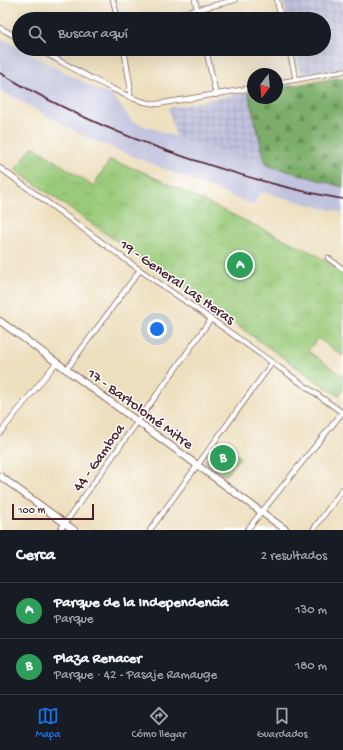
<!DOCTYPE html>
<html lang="es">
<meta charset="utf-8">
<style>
:root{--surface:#171b24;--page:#20242c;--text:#f1f3f6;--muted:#9ea1a6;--line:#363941;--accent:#1a73e8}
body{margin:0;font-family:"Gochi Hand",sans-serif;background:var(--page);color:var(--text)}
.compass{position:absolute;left:247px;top:68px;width:36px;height:36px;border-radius:50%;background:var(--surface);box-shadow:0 4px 16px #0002;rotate:196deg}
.scale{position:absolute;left:12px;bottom:10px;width:82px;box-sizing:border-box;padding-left:4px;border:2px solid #4a1f2b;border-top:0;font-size:11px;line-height:14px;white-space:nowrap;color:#4a1f2b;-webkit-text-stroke:3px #fff;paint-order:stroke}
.you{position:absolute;left:157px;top:329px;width:14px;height:14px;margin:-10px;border:3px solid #fff;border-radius:50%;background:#1a73e8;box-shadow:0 0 0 6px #1a73e833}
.badge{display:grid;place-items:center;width:26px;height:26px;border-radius:50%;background:var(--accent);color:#fff;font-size:13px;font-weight:700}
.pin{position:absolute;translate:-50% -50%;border:2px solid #fff;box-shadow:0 1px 4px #0006}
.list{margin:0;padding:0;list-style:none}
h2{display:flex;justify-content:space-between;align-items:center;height:52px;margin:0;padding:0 16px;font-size:17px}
h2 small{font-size:13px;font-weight:400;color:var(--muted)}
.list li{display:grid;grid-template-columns:26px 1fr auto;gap:12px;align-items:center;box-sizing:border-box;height:56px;padding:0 16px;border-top:1px solid var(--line)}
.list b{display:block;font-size:15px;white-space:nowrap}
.list p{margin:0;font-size:13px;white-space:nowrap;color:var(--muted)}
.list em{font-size:13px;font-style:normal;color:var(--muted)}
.icon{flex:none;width:22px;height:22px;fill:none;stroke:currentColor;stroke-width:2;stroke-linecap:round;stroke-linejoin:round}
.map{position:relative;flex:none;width:343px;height:530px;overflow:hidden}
.search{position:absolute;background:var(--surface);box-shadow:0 4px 16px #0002;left:12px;right:12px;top:12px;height:44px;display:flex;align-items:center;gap:10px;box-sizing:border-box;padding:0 14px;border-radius:22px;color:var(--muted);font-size:15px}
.sheet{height:164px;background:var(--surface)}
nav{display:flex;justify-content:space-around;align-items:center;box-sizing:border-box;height:56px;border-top:1px solid var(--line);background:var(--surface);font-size:11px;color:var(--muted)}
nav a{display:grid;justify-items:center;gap:2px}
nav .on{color:var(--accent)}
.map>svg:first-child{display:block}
</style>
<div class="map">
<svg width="343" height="530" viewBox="0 0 343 530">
<defs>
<pattern id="industrial-grid" width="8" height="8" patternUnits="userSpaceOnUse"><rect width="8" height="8" fill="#c1c2dd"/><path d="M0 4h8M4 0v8" fill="none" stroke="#a7a6be"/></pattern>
<pattern id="grass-tufts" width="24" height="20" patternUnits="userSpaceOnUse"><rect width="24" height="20" fill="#9aca79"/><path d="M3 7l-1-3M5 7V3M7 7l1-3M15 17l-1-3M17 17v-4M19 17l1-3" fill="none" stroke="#86ad69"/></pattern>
<pattern id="forest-firs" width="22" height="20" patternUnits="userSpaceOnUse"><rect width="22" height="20" fill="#7bae69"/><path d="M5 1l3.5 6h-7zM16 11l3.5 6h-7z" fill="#678d57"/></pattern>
</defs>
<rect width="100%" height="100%" fill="#fff"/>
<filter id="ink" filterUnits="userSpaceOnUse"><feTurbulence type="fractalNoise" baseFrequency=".025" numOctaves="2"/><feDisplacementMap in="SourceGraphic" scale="8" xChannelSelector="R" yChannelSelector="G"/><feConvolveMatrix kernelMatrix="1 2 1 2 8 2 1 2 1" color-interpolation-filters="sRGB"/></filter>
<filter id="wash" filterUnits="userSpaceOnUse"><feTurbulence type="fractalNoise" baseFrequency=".012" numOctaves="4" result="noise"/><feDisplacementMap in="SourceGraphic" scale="16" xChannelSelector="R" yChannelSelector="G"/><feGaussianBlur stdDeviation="0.9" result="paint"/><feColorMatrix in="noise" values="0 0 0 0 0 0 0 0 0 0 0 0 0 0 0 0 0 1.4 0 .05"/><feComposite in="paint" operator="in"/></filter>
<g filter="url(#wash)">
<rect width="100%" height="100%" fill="#eddfbe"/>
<path fill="url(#industrial-grid)" d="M283 0H343V68L301 74 295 49H324V19H288Z
M248 92 266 165 176 137 168 108Z"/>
<path fill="#c1c2dd" d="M0 38 19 48V49H21L98 90 112 95 132 121 176 137 266 165 343 187V213L261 192 253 205 88 138 0 90Z"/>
<path fill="url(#grass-tufts)" stroke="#727452" d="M33 146 93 186 110 160 141 171 317 255 343 274V356L318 338 308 351 343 376V389L338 396 15 170Z
M219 441 240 457 225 476 207 463 206 460Z"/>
<path fill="url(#forest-firs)" stroke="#62664a" d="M343 77V187L266 165 248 92 253 91V98H277V88Z"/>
</g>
<g filter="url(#ink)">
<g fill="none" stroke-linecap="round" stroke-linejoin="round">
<defs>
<path id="street" d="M113 0 118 19
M195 0 199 19
M277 0 281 19
M161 19 235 0
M0 28 19 38
M38 49C64 63 89 78 115 90 129 97 142 103 157 104L253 88
M124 49 130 85V97
M206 49 216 95
M289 49 296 80
M277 83 343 71
M0 168 140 270 211 319 343 413
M328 258 343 269
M66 370 140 270
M0 433 56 363
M60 530 211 319
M150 530 272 363
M247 530 342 413
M313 530 343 489"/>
<path id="secondary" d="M0 321 286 530
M0 476 74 530"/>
</defs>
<use href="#street" stroke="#83625e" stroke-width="6"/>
<use href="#secondary" stroke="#83625e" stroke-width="8"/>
<use href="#street" stroke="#fff" stroke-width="4.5"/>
<use href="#secondary" stroke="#fff" stroke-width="6"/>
<path stroke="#4a1f2b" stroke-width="1.5" d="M0 73C69 114 143 145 219 168 260 181 301 192 343 199"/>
</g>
</g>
<g text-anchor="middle" stroke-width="3" stroke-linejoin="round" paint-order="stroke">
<g font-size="15" fill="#4a1f2b" stroke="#fff">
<text transform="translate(178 281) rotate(35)" y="5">19 - General Las Heras</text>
<text transform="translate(141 408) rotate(36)" y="5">17 - Bartolomé Mitre</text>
<text transform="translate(98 457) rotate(-55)" y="5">44 - Gamboa</text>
</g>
</g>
</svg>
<svg class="compass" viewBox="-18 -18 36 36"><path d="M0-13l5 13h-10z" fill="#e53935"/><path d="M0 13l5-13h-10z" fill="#9ea1a6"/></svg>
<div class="scale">100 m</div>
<div class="you"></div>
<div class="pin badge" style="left:240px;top:265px;background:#2e9e5b">A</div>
<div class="pin badge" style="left:223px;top:458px;background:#2e9e5b">B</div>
<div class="search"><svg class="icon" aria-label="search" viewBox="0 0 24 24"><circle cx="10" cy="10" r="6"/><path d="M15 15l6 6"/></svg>Buscar aquí</div>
</div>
<section class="sheet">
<h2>Cerca<small>2 resultados</small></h2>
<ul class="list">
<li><span class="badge" style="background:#2e9e5b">A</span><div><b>Parque de la Independencia</b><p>Parque</p></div><em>130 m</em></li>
<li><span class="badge" style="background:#2e9e5b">B</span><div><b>Plaza Renacer</b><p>Parque · 42 - Pasaje Ramauge</p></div><em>180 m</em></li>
</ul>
</section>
<nav>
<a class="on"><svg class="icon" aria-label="map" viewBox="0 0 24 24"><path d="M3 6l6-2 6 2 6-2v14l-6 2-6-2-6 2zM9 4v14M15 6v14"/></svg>Mapa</a>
<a><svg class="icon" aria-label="directions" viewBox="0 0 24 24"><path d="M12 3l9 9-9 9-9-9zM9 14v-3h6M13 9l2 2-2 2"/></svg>Cómo llegar</a>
<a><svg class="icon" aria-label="saved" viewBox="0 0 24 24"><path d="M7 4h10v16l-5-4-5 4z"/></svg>Guardados</a>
</nav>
